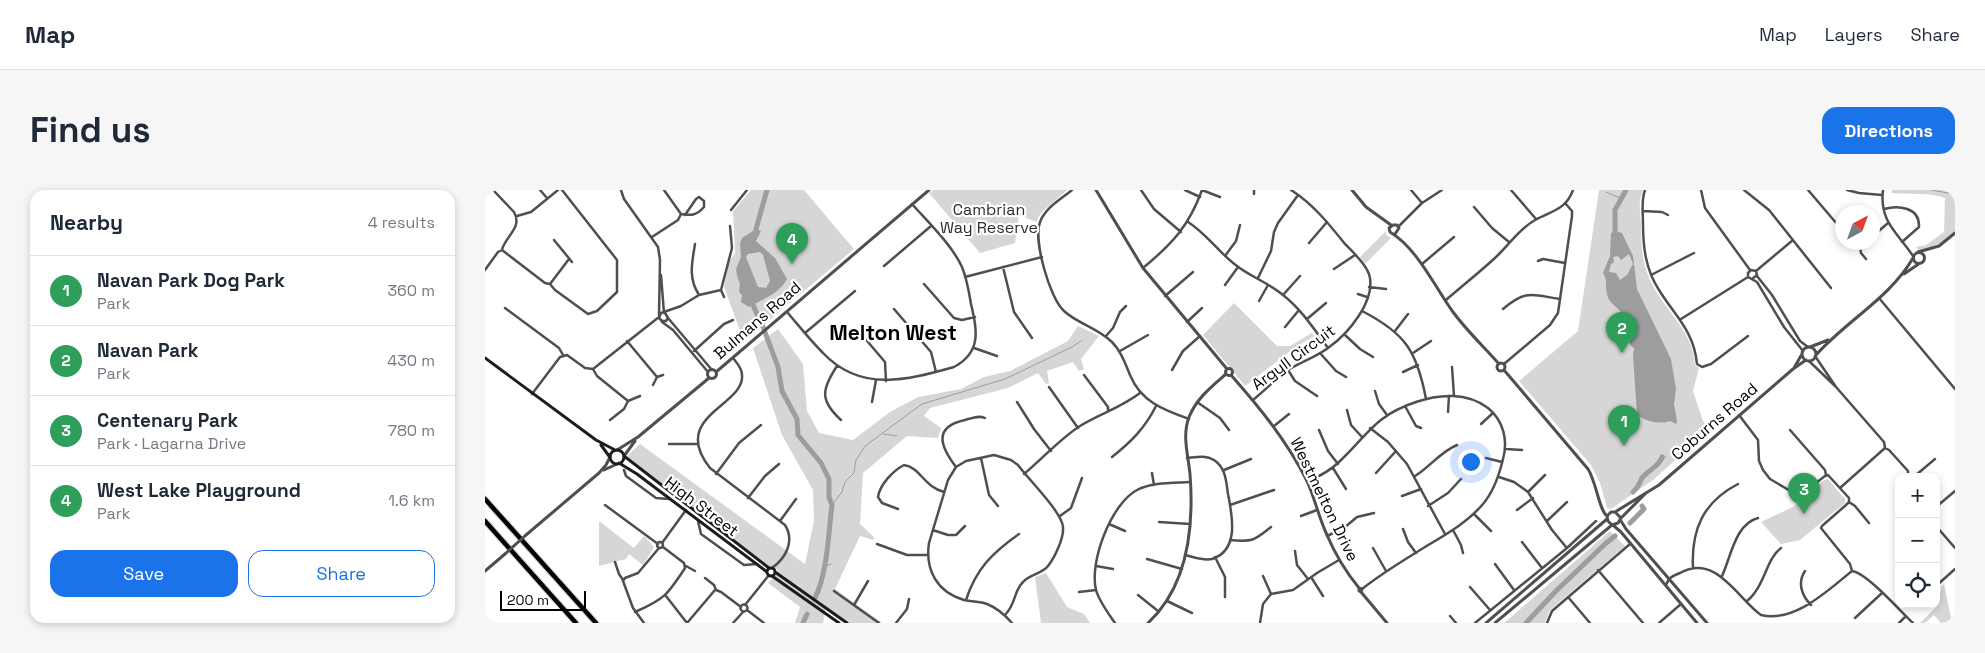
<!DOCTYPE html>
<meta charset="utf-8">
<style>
:root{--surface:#fff;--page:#f6f6f7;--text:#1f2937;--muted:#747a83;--line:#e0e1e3;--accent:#1a73e8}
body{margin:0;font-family:"Space Grotesk",sans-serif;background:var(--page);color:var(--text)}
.controls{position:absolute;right:15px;bottom:15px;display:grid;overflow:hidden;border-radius:10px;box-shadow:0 2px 8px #0003}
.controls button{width:45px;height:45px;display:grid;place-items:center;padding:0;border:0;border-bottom:1px solid var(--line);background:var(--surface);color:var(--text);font:25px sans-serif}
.compass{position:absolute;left:1350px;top:15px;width:45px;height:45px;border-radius:50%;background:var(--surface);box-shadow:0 2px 8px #0003;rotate:41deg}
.scale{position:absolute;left:15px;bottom:12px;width:86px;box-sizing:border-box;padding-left:5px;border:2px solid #000;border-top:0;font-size:14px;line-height:18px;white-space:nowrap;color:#000;-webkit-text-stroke:4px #fff;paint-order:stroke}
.you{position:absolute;left:985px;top:271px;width:18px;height:18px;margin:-12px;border:4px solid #fff;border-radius:50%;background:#1a73e8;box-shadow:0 0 0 8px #1a73e833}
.badge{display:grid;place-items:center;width:32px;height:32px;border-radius:50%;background:var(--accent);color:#fff;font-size:16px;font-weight:700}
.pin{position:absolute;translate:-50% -41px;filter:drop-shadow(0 1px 2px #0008)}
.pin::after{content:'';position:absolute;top:26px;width:18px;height:15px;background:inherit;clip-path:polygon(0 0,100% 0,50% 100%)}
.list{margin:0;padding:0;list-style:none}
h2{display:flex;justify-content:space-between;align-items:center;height:65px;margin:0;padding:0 20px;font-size:21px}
h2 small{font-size:16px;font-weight:400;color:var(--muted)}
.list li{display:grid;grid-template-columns:32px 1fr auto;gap:15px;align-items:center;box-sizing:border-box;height:70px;padding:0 20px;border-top:1px solid var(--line)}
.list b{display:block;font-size:19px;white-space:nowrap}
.list p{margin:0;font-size:16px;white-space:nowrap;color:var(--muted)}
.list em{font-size:16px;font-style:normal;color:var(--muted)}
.actions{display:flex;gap:10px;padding:15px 20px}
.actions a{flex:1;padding:11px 0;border:1px solid var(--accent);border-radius:15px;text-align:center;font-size:18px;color:var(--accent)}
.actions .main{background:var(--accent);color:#fff}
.icon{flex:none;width:28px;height:28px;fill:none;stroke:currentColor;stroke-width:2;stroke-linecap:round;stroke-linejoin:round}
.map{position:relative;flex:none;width:1470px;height:433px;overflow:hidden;border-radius:15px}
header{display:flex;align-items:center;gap:30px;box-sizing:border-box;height:70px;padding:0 25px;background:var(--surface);border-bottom:1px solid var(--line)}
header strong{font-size:24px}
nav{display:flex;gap:28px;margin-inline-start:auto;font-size:18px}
.intro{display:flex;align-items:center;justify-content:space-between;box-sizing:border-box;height:120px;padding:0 30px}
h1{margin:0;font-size:35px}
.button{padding:12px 22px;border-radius:15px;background:var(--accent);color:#fff;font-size:18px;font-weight:700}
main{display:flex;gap:30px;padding:0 30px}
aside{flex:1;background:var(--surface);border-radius:15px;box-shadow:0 2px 8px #0003}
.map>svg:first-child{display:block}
</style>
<header>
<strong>Map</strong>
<nav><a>Map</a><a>Layers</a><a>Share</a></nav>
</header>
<div class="intro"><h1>Find us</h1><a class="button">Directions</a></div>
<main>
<aside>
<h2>Nearby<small>4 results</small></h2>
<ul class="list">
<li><span class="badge" style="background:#2e9e5b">1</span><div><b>Navan Park Dog Park</b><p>Park</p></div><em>360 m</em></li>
<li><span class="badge" style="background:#2e9e5b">2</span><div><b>Navan Park</b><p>Park</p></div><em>430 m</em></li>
<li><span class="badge" style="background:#2e9e5b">3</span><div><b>Centenary Park</b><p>Park · Lagarna Drive</p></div><em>780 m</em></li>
<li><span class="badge" style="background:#2e9e5b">4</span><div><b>West Lake Playground</b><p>Park</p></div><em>1.6 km</em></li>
</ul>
<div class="actions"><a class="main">Save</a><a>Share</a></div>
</aside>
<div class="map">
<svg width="1470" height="433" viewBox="0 0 1470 433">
<rect width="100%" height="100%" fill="#fff"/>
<path fill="#d6d6d6" d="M266 0H319L369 59 256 154 254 138 239 97 244 72 250 63 248 21Z
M448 0H582L556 23 551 32 534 25 530 53 495 63 444 3Z
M1114 0H1158C1153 11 1155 23 1156 34 1156 56 1157 75 1167 94 1182 124 1207 139 1210 175L1214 178 1208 201 1218 231 1224 240 1168 290 1126 319 1122 318 1115 293 1106 275 1034 191 1093 141Z
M1407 0H1470V42L1459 52 1434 61 1431 57 1441 55 1459 42 1460 8C1445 2 1423 5 1406 3Z
M901 41V45L906 48 880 74 875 67Z
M749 113 792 156H805L827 143 829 146 808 159 760 196 718 145Z
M593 136 614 146 596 169 599 179 594 181 588 172 562 181 564 193 561 194 553 183 523 198 445 218 439 226 456 238 453 248 422 246 378 283 375 334 389 347 388 350 375 346 350 399 397 433H363L341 418 338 433H310L315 417 283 393 293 383 292 379 281 375 143 267 144 264 155 254 320 374 329 331 328 300 297 245 268 158 293 139 318 174 322 221 334 243 368 250 405 222 433 207 476 199 499 187 525 181 583 151Z
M1343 289 1360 309V313L1315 350 1296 354 1276 332 1308 317 1339 290Z
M114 331 149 358 159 346 169 357 158 375 144 364 141 369 114 376Z
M1125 341 1140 356 1065 420 1060 433H1019Z
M561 383 582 417 599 424 605 433H556L550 387Z
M1459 394 1467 433H1456L1449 425 1440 433H1435L1454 414 1456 397Z"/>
<path fill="#9d9d9d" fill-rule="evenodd" d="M271 39 276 41 271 51 290 68 302 89C295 103 278 109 264 117L256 112 257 105 254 102 255 94 252 86 251 79 256 67 255 54 257 48ZM275 62 278 65 285 91 281 98 273 97 261 67 263 64Z
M1131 41 1137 43 1148 66 1152 99 1186 169 1191 199 1189 214 1192 231 1191 234 1185 231C1176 235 1158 231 1152 224L1148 166 1149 158 1146 156 1134 126 1137 123C1132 117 1123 112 1122 104 1120 95 1123 91 1118 83L1125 66 1126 43ZM1144 64 1148 74 1142 85 1135 90 1131 83 1124 82 1126 74 1129 72 1128 67 1133 66 1136 70Z"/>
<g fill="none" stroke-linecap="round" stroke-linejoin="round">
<path stroke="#9d9d9d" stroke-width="1" d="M1446 0 1463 3 1470 0
M1121 2 1135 8
M398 244 412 246
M1176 272 1181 266
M347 315 357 302 360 292 369 283 371 270 380 256 437 214 520 189 587 157 596 151
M339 377 346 374
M328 412V411"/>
<path stroke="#9d9d9d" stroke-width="5" d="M271 39 282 0
M1130 42V20L1141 0
M268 115 275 131
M277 134 293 177 297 201 312 229 313 245 336 273 344 289V307L347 315C343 345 343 381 330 408
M1148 302C1154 297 1154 294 1157 288 1163 280 1174 277 1177 267
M1145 333 1159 319 1157 316
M318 433 322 424
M1041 433 1070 402 1120 354 1130 346"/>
<defs>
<path id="motorway" d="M0 309 111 433
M0 331 91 433"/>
</defs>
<use href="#motorway" stroke="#dbdbdb" stroke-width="7"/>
<path stroke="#4f4f4f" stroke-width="2.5" d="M55 0 62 8
M136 0 139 9 173 57 175 70 174 125
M179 0 196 24
M587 0C576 9 560 18 555 32 548 50 565 109 579 121 593 134 613 138 627 152 636 161 640 173 645 185 656 212 679 220 704 229
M656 0 669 19 696 42
M700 0 715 7
M717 0 735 7
M926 0 937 13
M1026 0 1051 29
M1160 0C1156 10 1158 23 1158 34 1158 58 1161 80 1174 100 1190 126 1209 141 1212 174L1217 177 1226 174 1263 146
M1216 0 1220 18 1265 80
M1259 0 1284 20 1346 98
M1323 0 1358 41
M1362 0 1374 3 1397 5
M1398 0C1394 32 1413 43 1428 66
M769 4V0
M989 17 1007 38 1024 52
M1399 19C1413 15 1435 17 1434 37L1417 52
M246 20 262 0
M1158 21 1177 22 1183 25
M196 24C207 26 212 25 219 17V11L214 7 211 9 200 25
M32 26 46 22 73 0
M703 32C722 44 734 63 752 76 766 87 784 93 798 105 816 119 829 139 843 158
M913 37 937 13 957 0
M1388 46 1403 33
M167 47 193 30 196 24
M69 50 87 72
M1368 52 1375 56 1379 52
M824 53 842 32
M210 54C207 73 203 88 214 105
M1375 56 1376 63 1381 69
M17 60 60 93 65 94 70 100 103 124 112 121 132 102V70L77 0
M740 66 751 51 755 35
M1053 71 1058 69 1080 73
M937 74 969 47
M399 76 446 36
M518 77 529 122 547 148
M658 78C687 54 704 36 717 0
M849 79 870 65
M0 80 13 62 17 60C20 46 38 38 29 22L8 0
M1271 81 1308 50
M176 85 179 123
M1166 85 1209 63
M1272 86 1287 105 1315 151 1323 157
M480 87 557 67
M773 88 786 61 789 42 793 33 813 5
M1267 89 1272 85 1271 81 1266 80 1263 83V87L1272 92 1299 137 1318 161
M65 94 84 69
M439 94 469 128 477 130 490 127
M740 95 753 77
M884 97 901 99
M873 104 882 107
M798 105 815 86
M680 106 708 82
M239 107 236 100 247 58 245 36
M1394 108 1470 199
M961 110C977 96 995 82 1011 67 1024 55 1034 39 1050 30 1066 21 1081 20 1088 0
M774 111 783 95
M20 118 74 158 78 165
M409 119 446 162 451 182
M1018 119C1042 99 1047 105 1075 109
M877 121C920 143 932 161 941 209
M302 122C314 136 325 150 338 163 376 203 422 190 469 177 497 162 492 140 486 114 484 102 482 89 477 77 467 55 443 32 427 14
M180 123 183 128 181 131H177L174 128 176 123 196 116 214 105 236 100
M183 128 227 180
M822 129 841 113
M1196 129 1263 87
M177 132 188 140 223 182
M702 132 717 118
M800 137 814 120
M910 141 923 124
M320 143 370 101
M859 144 875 159 888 167
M377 145 400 172 401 191
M621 146 628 138 635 122 641 116
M142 151 172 187
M489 158 512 166
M209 161 239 134 248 130
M635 161 663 145
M835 163 851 181 861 187
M928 163 946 151
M1330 166 1351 197 1399 252 1400 258 1404 260 1423 281V287
M248 168C252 173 257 178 257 185 260 216 184 226 225 278L300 335C310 351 301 368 287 378
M1324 171 1350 196
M1019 174 1065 135 1073 123 1087 26V21L1080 13
M352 176C337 199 334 210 356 230
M967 177 969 206
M108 179 112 186 143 211
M687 180 698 161 715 146
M803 180 810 191 832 206
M918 182 933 175
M599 185 623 217V221
M168 195 172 187 178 185
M564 197 593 238
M890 201 894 214 902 225
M47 204 75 167 82 165 100 178 108 179 174 127
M768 210C780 200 791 189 803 180 816 172 831 167 843 158 863 144 892 110 884 84 880 73 868 62 860 54 844 34 828 14 806 0
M387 212 391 190
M532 212 549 239 566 261
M712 212 735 228 744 240
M920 216 931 236 936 238
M862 220 866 235 877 247
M963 222 964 206
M125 230 139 219 143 211 155 206
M996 234 1008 223
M789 236 804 224
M885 238 903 252 922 274 960 344
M834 240 843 261 853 274
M1305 240 1340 280 1341 285
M184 254H213
M1021 259 1037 260
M627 267C646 252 660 238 671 216
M496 268 504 305 513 316
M1001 268 1017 272
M471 277C455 256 448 237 480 230 487 228 494 225 500 228
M848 278 861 299
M139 280 141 286 171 308 184 309
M739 280 766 269
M667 283 669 295
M891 283 911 261
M231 284 254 253 276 235
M539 284C557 269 576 248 595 236 615 224 637 217 655 203
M1424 284 1431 285 1450 269
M930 286C945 277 955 262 972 255
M1014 287 1029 292 1043 302 1067 340 1081 357
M822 292C833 287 845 281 854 272 883 245 889 226 931 212 954 204 982 202 1003 218 1019 231 1023 251 1018 269 1014 286 1009 301 998 314 983 332 960 345 940 357 919 370 897 383 877 399
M1355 298 1400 258
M1043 302 1060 285
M917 306 936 299
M263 308 280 286 294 274
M1364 312 1370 316 1384 333
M120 315 173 354
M745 315 789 300
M943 316 963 303 976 289
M1451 317 1470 301
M413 319 397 313 393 307C395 294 408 281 419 275 435 277 439 297 459 302
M1032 320 1048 308
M989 324 1006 341
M575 326 586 318 597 288
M816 326 832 320
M213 331 216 344 259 375 272 374
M295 331 311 309
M1062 331 1082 312
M674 332 705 334
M624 334 640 341
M1451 336 1470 358
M918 339 923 352 931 363
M448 340 463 345H471L480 336
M968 340 976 355 978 363
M842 346 859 338 872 327 889 323
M745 350C767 352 769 351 786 337
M172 355a3 3 0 1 1 6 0a3 3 0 1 1-6 0Z
M1037 352 1057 378
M177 353 201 320
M392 354 422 365H443
M888 358 901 381
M810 361 812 375 823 389
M700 365C709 367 718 371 727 369 755 360 747 325 743 304 741 291 741 278 729 270 721 265 712 267 702 268
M730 367 740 387V407
M662 369 697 379
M130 372 134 384 138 390
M1010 374 1029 400
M201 376 210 381
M611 376 628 379
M1208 378C1206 340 1218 312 1253 294
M1113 380 1158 433
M1320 381C1312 393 1317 406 1326 415
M1367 381C1382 383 1415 421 1428 433
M778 386 786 404
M1237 386C1246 367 1250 334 1273 328
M826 387 838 406
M220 388 229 395 231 400 236 402 256 417
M1181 395C1184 387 1188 386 1195 383 1231 363 1252 408 1276 425 1310 433 1343 400 1367 381L1365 374 1336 338 1337 336 1361 315 1364 312V308L1343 285 1340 286 1314 306 1285 289 1278 280 1274 271 1273 250 1254 225
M1451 396 1470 379
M985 397 1005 420
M349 401 394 433
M594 402 611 400
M653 405 673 421
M181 406 202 433
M1083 407 1105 433
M481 410C491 379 507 363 534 344
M682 411 707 423
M1262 411C1280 396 1281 369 1296 358
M255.5 418a3.5 3.5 0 1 1 7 0a3.5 3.5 0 1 1-7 0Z
M260 415 284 385
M369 415 383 391
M262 420 279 433
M150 422C180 409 183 404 200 378L199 373 178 357
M520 425C532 412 528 402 538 392 545 384 557 384 563 376 570 367 579 348 578 337 577 322 543 289 533 275L526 270 509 265 481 271 471 277 463 290 444 353C440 380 452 402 479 410 487 412 495 411 502 414 512 418 520 425 527 433
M965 426 971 433
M1370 428 1397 403
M159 433 148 418 138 391 140 388 153 383 174 358
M202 433 230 400
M248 433 258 422
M411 433 422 419 424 409
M630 433C623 423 614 411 611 400 604 372 626 314 652 300 667 292 688 293 705 292
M775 433 778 414 786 404 808 400 832 383 854 370
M990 433 1082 358 1111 331
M1062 433 1067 421 1145 354
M1174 433 1196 414
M1414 433 1421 426"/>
<path stroke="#4f4f4f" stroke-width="3" d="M611 0 658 78 742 179
M867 0 881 17 906 35
M910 44 914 38 912 35H908L904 38 905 42C932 58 950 97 968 122 982 141 999 157 1014 174
M1433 62 1454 56 1470 43
M1428.5 68a5.5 5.5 0 1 1 11 0a5.5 5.5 0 1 1-11 0Z
M1419 84 1435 73
M1325 157 1343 150
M1317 164a7 7 0 1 1 14 0a7 7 0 1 1-14 0Z
M1331 165C1361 131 1405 108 1428 68
M1012 177a4 4 0 1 1 8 0a4 4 0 1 1-8 0Z
M1309 178 1317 164
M740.5 182a3.5 3.5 0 1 1 7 0a3.5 3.5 0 1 1-7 0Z
M222.5 184a4.5 4.5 0 1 1 9 0a4.5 4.5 0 1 1-9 0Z
M1019 180 1103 279C1111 291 1114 320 1122 326
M231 182 444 0
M746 185C775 218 802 251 822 291 830 309 834 328 842 345 850 364 861 382 874 398
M132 260 153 247 224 188
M139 266 150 251
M119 280 132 274
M1130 322 1174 295 1308 179 1321 170
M1136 328 1160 304
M1136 331 1141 339 1222 433
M1129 336 1136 342 1212 433
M41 345 114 283 121 275 125 267
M0 381 20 364
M874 398 877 399 876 402 874 401Z
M876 402 902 433
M663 433C703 396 709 336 705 284 703 264 697 246 704 227 712 208 726 197 741 184
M1001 433 1122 329
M1010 433 1121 340 1127 335 1133 333 1136 328 1130 322H1126L1122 326 1123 331 1127 335"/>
<path stroke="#1c1c1c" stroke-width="3" d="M0 168 111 250 130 260
M116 255 124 266
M125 267a7 7 0 1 1 14 0a7 7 0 1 1-14 0Z
M139 266 284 378
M134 273 152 284 282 382
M282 382a4 4 0 1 1 8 0a4 4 0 1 1-8 0Z
M290 382 362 433
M287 386 354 433"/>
<use href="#motorway" stroke="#000" stroke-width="4.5"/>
<path stroke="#4f4f4f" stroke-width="3" d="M20 364 41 345"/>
</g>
<g text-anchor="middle" stroke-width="4.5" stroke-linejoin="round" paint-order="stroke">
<g font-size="16" fill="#2d2d2d" stroke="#fff">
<text x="504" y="25">Cambrian<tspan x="504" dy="18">Way Reserve</tspan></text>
</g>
<g font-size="16" fill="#000" stroke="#fff">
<text transform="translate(272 130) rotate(-41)" y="6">Bulmans Road</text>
<text transform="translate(808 167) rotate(-36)" y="6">Argyll Circuit</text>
<text transform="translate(1229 231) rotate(-41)" y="6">Coburns Road</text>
<text transform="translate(840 309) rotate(64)" y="6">Westmelton Drive</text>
<text transform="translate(217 316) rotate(37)" y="6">High Street</text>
</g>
<g font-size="21" font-weight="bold" fill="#000" stroke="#fff">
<text x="408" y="150">Melton West</text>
</g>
</g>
</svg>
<div class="controls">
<button>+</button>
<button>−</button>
<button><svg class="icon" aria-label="locate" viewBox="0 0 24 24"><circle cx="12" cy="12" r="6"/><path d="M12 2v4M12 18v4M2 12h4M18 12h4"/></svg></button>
</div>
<svg class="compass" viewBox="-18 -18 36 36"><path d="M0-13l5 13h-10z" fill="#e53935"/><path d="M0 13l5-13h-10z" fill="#747a83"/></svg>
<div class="scale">200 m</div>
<div class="you"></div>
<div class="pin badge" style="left:1139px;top:256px;background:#2e9e5b">1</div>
<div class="pin badge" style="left:1137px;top:163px;background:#2e9e5b">2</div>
<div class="pin badge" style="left:1319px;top:324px;background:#2e9e5b">3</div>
<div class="pin badge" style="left:307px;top:74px;background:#2e9e5b">4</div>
</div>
</main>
